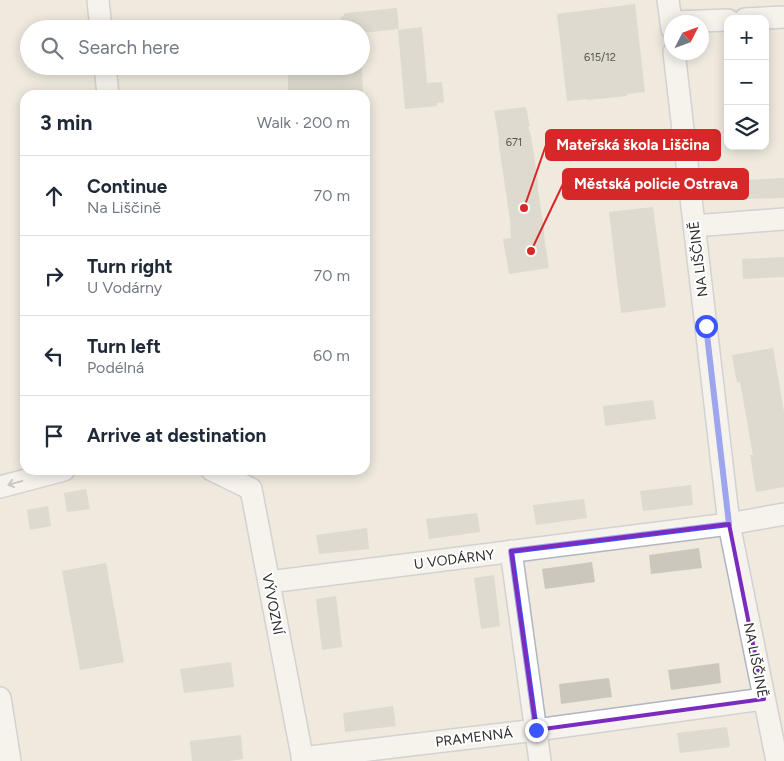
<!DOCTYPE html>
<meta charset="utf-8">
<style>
:root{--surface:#fff;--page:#f6f6f7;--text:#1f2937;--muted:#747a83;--line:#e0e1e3}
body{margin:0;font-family:Figtree,sans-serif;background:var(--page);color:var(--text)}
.controls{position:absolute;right:15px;top:15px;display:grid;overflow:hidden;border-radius:10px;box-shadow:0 2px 12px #0003}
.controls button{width:45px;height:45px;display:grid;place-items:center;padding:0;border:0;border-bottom:1px solid var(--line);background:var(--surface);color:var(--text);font:25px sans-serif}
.compass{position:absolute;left:664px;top:15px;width:45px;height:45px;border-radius:50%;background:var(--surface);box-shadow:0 2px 12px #0003;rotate:48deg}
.stop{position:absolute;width:15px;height:15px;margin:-11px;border:4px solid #3b55ff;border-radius:50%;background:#fff}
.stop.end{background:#3b55ff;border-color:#fff;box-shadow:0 1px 5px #0008}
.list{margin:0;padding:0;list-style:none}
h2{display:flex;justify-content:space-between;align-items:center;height:65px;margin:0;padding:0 20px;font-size:21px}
h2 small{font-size:16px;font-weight:400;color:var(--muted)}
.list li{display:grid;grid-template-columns:32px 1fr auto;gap:15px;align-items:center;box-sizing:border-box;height:80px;padding:0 20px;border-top:1px solid var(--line)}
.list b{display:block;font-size:19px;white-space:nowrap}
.list p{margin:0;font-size:16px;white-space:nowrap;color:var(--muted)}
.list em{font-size:16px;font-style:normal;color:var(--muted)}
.icon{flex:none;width:28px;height:28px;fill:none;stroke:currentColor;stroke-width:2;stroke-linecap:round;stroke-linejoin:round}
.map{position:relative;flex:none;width:784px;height:761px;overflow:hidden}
.search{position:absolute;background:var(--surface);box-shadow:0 2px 12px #0003;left:20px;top:20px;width:350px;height:55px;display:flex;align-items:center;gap:12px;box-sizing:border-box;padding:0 18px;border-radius:28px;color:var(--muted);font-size:19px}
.panel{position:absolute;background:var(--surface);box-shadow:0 2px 12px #0003;left:20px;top:90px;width:350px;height:385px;border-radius:15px}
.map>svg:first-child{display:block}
</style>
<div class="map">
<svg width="784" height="761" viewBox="0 0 784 761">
<rect width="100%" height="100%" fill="#efe9de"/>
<path fill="#cbc7bc" d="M635 4 645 92 627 94V96L587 100V99L567 101 557 14Z
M397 8 399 29 361 33V29H334L345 13Z
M422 27 427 83 442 82 444 102 437 103V106L405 109 398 30Z
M288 66H362L363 95H288Z
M526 107 530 127H528L531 136 538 182V190L543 222 545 243 549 268 509 274 503 239 511 238 510 220 498 139H499L494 111Z
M784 178V198L740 199 739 180Z
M653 207 666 307 621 313 609 212Z
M784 257V277L743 279 742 259Z
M773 348 784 412V487L756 492 750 455H753L740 382 737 383 732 355Z
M653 400 656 419 605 426 603 406Z
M691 485 693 505 643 511 640 491Z
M86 489 90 509 67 512 64 493Z
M584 499 587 518 536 525 533 505Z
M48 506 51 526 30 530 27 510Z
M477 513 480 532 429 539 426 519Z
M367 528 369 549 319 554 316 535Z
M699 548 702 568 651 574 649 555Z
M592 562 595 582 545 589 542 569Z
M106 563 124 662 80 670 62 571Z
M494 575 500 626 481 629 474 578Z
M336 596 342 647 322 650 316 599Z
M231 662 234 687 184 693 180 669Z
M719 663 721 683 671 690 668 670Z
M609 678 612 697 561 704 559 684Z
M393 706 396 726 345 732 343 713Z
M727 727 730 747 680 753 677 733Z
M241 735 243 759 229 761H192L190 741Z"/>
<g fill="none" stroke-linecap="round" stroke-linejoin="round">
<defs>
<path id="street" d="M98 0 101 29
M668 0 672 29
M745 19 784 17
M675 22 728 20
M674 52 729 524 777 761
M105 66 108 95
M694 226 784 219
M212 470 251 489 303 761
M0 487 64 470
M511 551 540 761
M269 582 729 524 784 514
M0 698 10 761
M302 758 536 730 764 699"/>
</defs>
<use href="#street" stroke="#b2b4c1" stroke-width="24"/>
<use href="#street" stroke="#fff" stroke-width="21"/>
</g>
<defs><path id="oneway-shaft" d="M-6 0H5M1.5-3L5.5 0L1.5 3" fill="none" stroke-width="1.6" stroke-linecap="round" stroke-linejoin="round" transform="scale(1.25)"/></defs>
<use stroke="#a0a0a0" href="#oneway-shaft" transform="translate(15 483) rotate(165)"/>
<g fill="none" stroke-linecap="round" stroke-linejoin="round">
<path stroke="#3b55ff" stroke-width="6" d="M536 730 511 551 729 524 706 326"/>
</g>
<path d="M0 0H784V761H0ZM729 524 764 699 536 730 511 551Z" fill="#efe9de" fill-opacity=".55" fill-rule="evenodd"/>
<path fill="none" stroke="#7b2cbf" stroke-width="4" stroke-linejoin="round" d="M729 524 764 699 536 730 511 551Z"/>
<g text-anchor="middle" stroke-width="4" stroke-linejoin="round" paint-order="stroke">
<g font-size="11" fill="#545451">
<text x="600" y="61">615/12</text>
<text x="514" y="146">671</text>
</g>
<g font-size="14" fill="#2d2d2d" stroke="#fff">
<text transform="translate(698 259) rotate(-97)" y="5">NA LIŠČINĚ</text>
<text transform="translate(454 559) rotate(-7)" y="5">U VODÁRNY</text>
<text transform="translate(273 604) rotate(79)" y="5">VÝVOZNÍ</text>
<text transform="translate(756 660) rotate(79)" y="5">NA LIŠČINĚ</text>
<text transform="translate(474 737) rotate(-7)" y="5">PRAMENNÁ</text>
</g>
</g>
<path fill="none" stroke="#d62828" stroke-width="2" d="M524 208L546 145M531 251L563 184"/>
<g fill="#d62828" stroke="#fff" stroke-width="2">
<circle cx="524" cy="208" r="5"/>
<circle cx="531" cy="251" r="5"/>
</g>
<g fill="#d62828" stroke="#d62828" stroke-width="2">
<rect x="546" y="130" width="174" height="30" rx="5"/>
<rect x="563" y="169" width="185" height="30" rx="5"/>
</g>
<g font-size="15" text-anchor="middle" font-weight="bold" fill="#fff">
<text x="633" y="150">Mateřská škola Liščina</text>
<text x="656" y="189">Městská policie Ostrava</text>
</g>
</svg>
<div class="controls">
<button>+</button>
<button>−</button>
<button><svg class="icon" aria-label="layers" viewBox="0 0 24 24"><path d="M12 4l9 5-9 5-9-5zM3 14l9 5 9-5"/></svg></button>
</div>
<svg class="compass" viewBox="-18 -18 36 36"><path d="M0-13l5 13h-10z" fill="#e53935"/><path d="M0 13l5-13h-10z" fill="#747a83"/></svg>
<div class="stop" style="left:706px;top:326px"></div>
<div class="stop end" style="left:536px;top:730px"></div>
<div class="search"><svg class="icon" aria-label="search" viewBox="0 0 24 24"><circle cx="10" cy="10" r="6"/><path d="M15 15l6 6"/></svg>Search here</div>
<section class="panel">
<h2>3 min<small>Walk · 200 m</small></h2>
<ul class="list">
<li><svg class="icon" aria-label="ahead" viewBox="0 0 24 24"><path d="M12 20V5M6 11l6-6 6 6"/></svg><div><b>Continue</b><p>Na Liščině</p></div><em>70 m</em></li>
<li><svg class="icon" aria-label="right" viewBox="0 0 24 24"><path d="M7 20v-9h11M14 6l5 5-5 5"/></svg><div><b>Turn right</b><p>U Vodárny</p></div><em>70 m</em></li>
<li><svg class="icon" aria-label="left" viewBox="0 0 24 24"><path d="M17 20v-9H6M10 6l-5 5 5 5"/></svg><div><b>Turn left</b><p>Podélná</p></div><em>60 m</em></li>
<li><svg class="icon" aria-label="arrive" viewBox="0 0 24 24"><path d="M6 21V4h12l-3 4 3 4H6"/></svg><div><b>Arrive at destination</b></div></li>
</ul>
</section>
</div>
